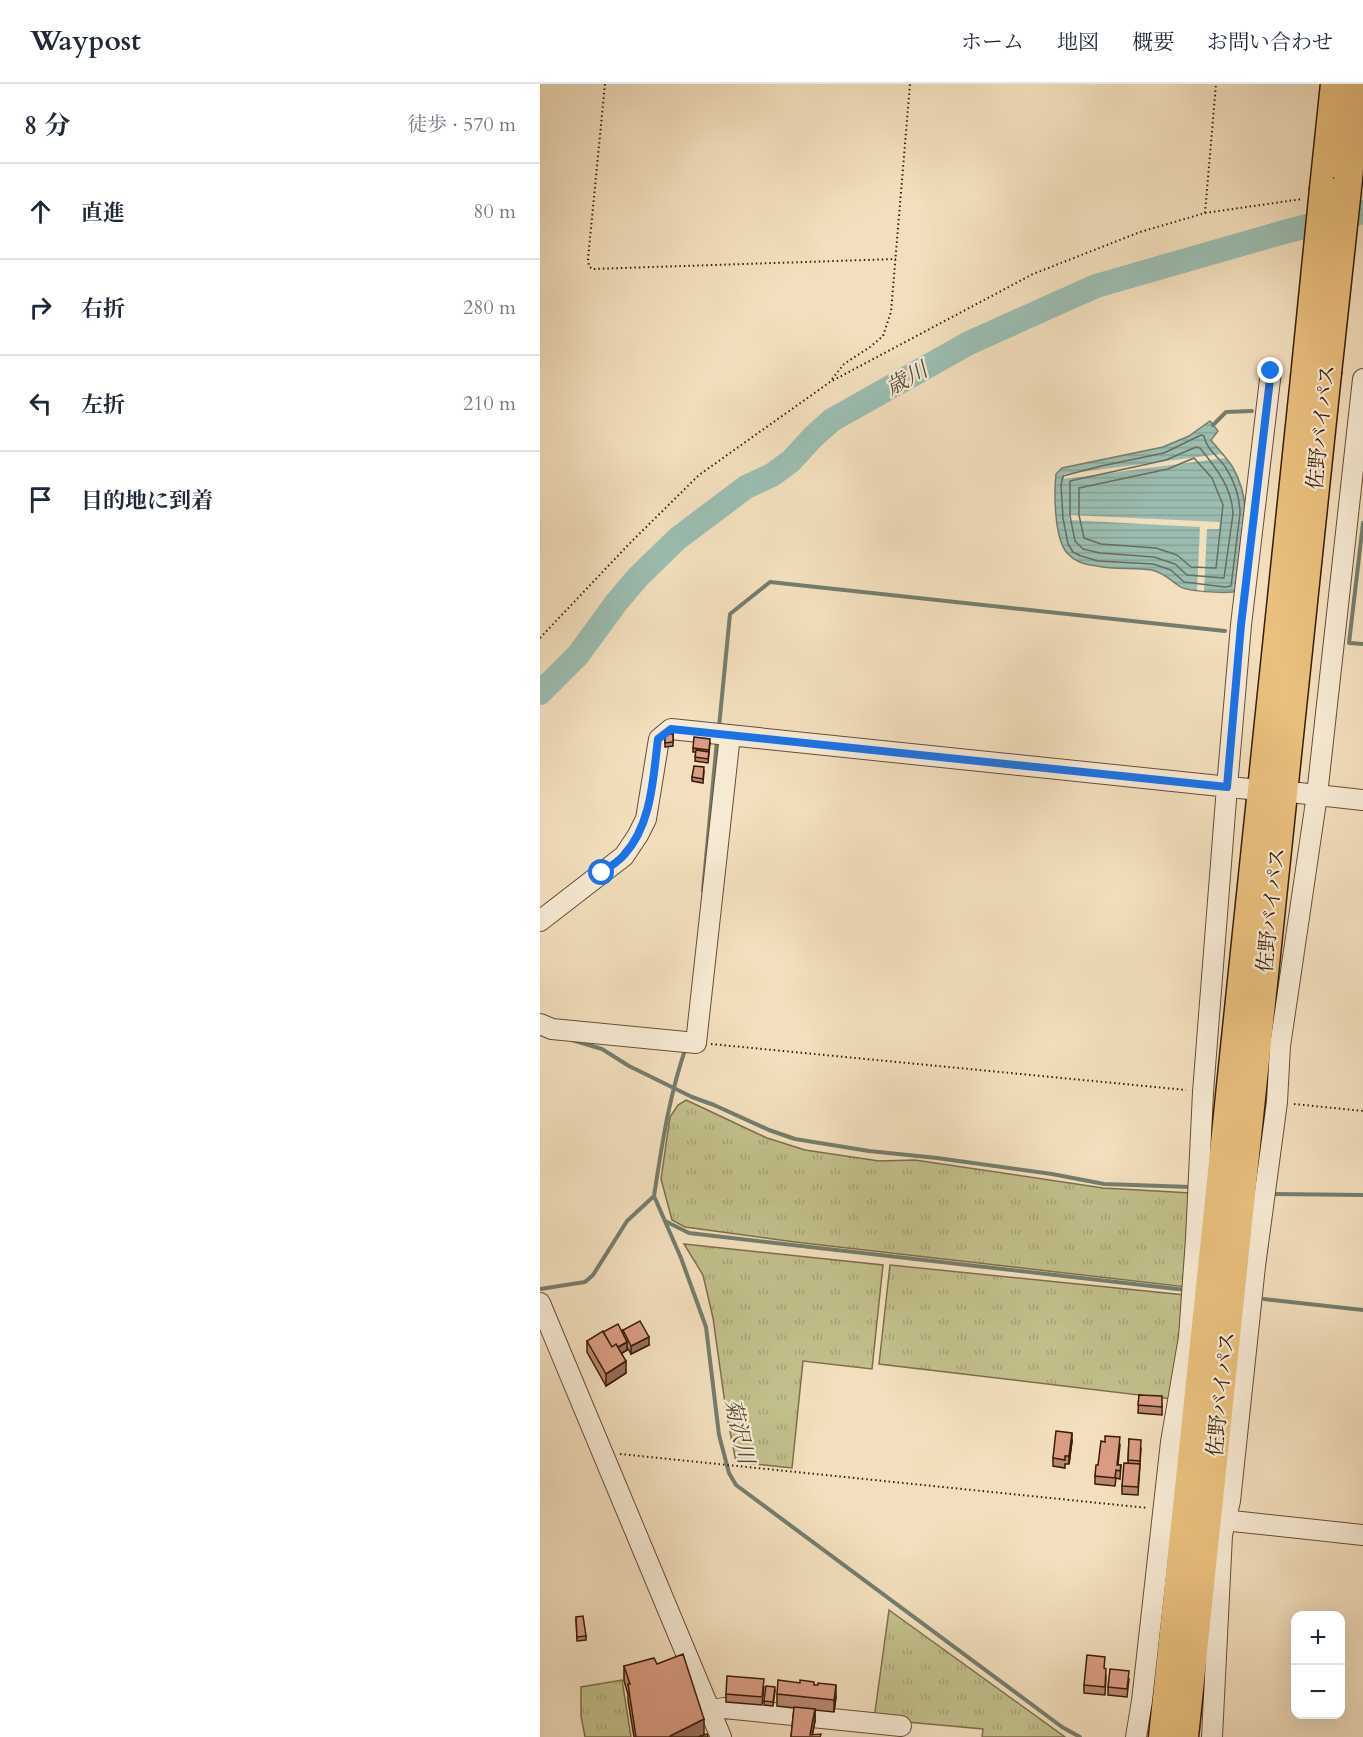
<!DOCTYPE html>
<html lang="ja">
<meta charset="utf-8">
<style>
:root{--surface:#fff;--page:#f6f6f7;--text:#1f2937;--muted:#747a83;--line:#e0e1e3}
body{margin:0;font-family:Cardo,"Noto Serif JP",serif;background:var(--page);color:var(--text)}
.controls{position:absolute;right:18px;bottom:18px;display:grid;overflow:hidden;border-radius:12px;box-shadow:0 6px 24px #0002}
.controls button{width:54px;height:54px;display:grid;place-items:center;padding:0;border:0;border-bottom:2px solid var(--line);background:var(--surface);color:var(--text);font:30px sans-serif}
.stop{position:absolute;width:18px;height:18px;margin:-14px;border:4px solid #1a73e8;border-radius:50%;background:#fff}
.stop.end{background:#1a73e8;border-color:#fff;box-shadow:0 2px 6px #0008}
.list{margin:0;padding:0;list-style:none}
h2{display:flex;justify-content:space-between;align-items:center;height:78px;margin:0;padding:0 24px;font-size:26px}
h2 small{font-size:20px;font-weight:400;color:var(--muted)}
.list li{display:grid;grid-template-columns:39px 1fr auto;gap:18px;align-items:center;box-sizing:border-box;height:96px;padding:0 24px;border-top:2px solid var(--line)}
.list b{display:block;font-size:22px;white-space:nowrap}
.list em{font-size:20px;font-style:normal;color:var(--muted)}
.icon{flex:none;width:33px;height:33px;fill:none;stroke:currentColor;stroke-width:2;stroke-linecap:round;stroke-linejoin:round}
.map{position:relative;flex:none;width:823px;height:1653px;overflow:hidden}
header{display:flex;align-items:center;gap:36px;box-sizing:border-box;height:84px;padding:0 30px;background:var(--surface);border-bottom:2px solid var(--line)}
header strong{font-size:28px}
nav{display:flex;gap:33px;margin-inline-start:auto;font-size:21px}
main{display:flex}
aside{flex:1;background:var(--surface)}
.map>svg:first-child{display:block}
</style>
<header>
<strong>Waypost</strong>
<nav><a>ホーム</a><a>地図</a><a>概要</a><a>お問い合わせ</a></nav>
</header>
<main>
<aside>
<h2>8 分<small>徒歩 · 570 m</small></h2>
<ul class="list">
<li><svg class="icon" aria-label="ahead" viewBox="0 0 24 24"><path d="M12 20V5M6 11l6-6 6 6"/></svg><div><b>直進</b></div><em>80 m</em></li>
<li><svg class="icon" aria-label="right" viewBox="0 0 24 24"><path d="M7 20v-9h11M14 6l5 5-5 5"/></svg><div><b>右折</b></div><em>280 m</em></li>
<li><svg class="icon" aria-label="left" viewBox="0 0 24 24"><path d="M17 20v-9H6M10 6l-5 5 5 5"/></svg><div><b>左折</b></div><em>210 m</em></li>
<li><svg class="icon" aria-label="arrive" viewBox="0 0 24 24"><path d="M6 21V4h12l-3 4 3 4H6"/></svg><div><b>目的地に到着</b></div></li>
</ul>
</aside>
<div class="map">
<svg width="823" height="1653" viewBox="0 0 823 1653">
<defs>
<pattern id="grass-tufts" width="24" height="20" patternUnits="userSpaceOnUse" patternTransform="scale(1.5)"><rect width="24" height="20" fill="#c2c08c"/><path d="M3 7l-1-3M5 7V3M7 7l1-3M15 17l-1-3M17 17v-4M19 17l1-3" fill="none" stroke="#a7a477"/></pattern>
<pattern id="water-rules" width="6" height="5" patternUnits="userSpaceOnUse" patternTransform="scale(1.5)"><rect width="6" height="5" fill="#9bbdb1"/><path d="M0 2.5h6" fill="none" stroke="#86a297"/></pattern>
</defs>
<rect width="100%" height="100%" fill="#f3dfbd"/>
<filter id="stains"><feTurbulence type="fractalNoise" baseFrequency=".00333" numOctaves="4"/><feColorMatrix values="0 0 0 0 .2 0 0 0 0 .09 0 0 0 0 .02 0 0 0 .5 -.17"/></filter>
<radialGradient id="worn" r=".72"><stop offset=".6" stop-color="#630" stop-opacity="0"/><stop offset="1" stop-color="#630" stop-opacity=".3"/></radialGradient>
<path fill="url(#grass-tufts)" stroke="#7e6e4a" stroke-width="1.5" d="M146 1016 227 1054 265 1066 339 1077 375 1076 563 1104 651 1109 647 1203 255 1158 145 1143 132 1136 121 1095 130 1033 138 1021Z
M144 1160 343 1181 332 1285 263 1277 252 1384 196 1378 186 1327 173 1234 163 1191Z
M350 1181 645 1211 632 1315 339 1280Z
M349 1526 525 1653H442L443 1645 334 1635Z
M82 1596 91 1653H45L41 1632V1603Z"/>
<path fill="url(#water-rules)" stroke="#747d6d" stroke-width="1.5" d="M670 337 678 347 671 356C677 364 686 373 692 382 715 421 703 460 698 503L693 508C683 509 647 508 639 502 629 495 624 489 612 486 594 483 575 486 557 482 546 481 535 478 528 470 514 456 514 409 516 390L522 384 623 363 649 352Z"/>
<path fill="#f3dfbd" d="M681 370 685 374 524 395V390Z
M529 431 680 438 679 445H667L664 507 657 506 660 443 529 436Z"/>
<g fill="none" stroke-linecap="round" stroke-linejoin="round">
<path stroke="#6a6c5c" stroke-width="1.5" d="M661 351 664 352C666 365 679 373 686 384 694 397 700 414 700 430L691 502 685 503 644 498 631 486 613 480 558 477 541 472 533 468 528 460 523 434 521 401 523 392 561 382 624 369Z
M656 363 660 364C676 384 692 403 693 430L684 494 647 491 635 480 614 473 560 469 543 465 535 457 530 432V397L626 376Z
M654 374 672 394 683 421 676 484 651 483 637 471 616 464 561 460 544 454 539 431V404L628 385Z"/>
<path stroke="#747d6d" stroke-width="4" d="M673 341 686 328 712 327
M823 439 809 559 823 560
M179 643 190 530 230 498 685 547
M163 807 177 656
M32 956 62 965 89 982 152 1013 174 1021 229 1046 255 1055 329 1067 397 1074 512 1090 564 1100 651 1103
M732 1110 823 1111
M114 1112C122 1061 129 1012 146 963
M125 1137 149 1149 166 1151 646 1206
M0 1205 45 1198 53 1191 87 1137 114 1112 141 1174 166 1243 179 1351 189 1389 196 1401 522 1643 540 1653
M724 1215 823 1226"/>
<path stroke="#9bbdb1" stroke-width="24" d="M0 609 38 571 76 519 98 493 137 455 206 403 232 391 251 377 273 353 292 336 429 259 556 202 744 148 823 128"/>
<defs>
<path id="minor" d="M759 709 823 716
M0 837 84 772 98 751 106 735 119 655 131 645 709 705
M0 940 12 945 156 959 190 651
M0 1219 181 1653
M674 1435 823 1451
M171 1626 184 1624 361 1642
M596 1653 602 1617 631 1358 649 1253 656 1155 663 1008 687 703 701 541 731 287
M672 1653 682 1451 690 1417 715 1182 737 1018 740 962 777 711 823 295"/>
<path id="highway" d="M808 95 817 0
M784 105 795 0
M623 1653 765 294
M644 1653 787 289"/>
</defs>
<use href="#minor" stroke="#684d34" stroke-width="22"/>
<use href="#highway" stroke="#391c07" stroke-width="31"/>
<path stroke="#391c07" stroke-width="2" stroke-dasharray="1.5 3" stroke-linecap="butt" d="M65 0 48 175 49 182 52 185 356 175
M665 129 676 0
M292 295 304 280 330 263 343 252 351 228 370 0
M0 554 90 459 159 391 290 298 493 190 600 148 665 129 762 115
M171 960 646 1006
M754 1020 823 1027
M80 1370 608 1424"/>
<use href="#minor" stroke="#f7ead4" stroke-width="20"/>
<use href="#highway" stroke="#eac07e" stroke-width="28"/>
<defs>
<path id="highway-bridge" d="M787 289 808 95
M765 294 784 105"/>
</defs>
<use href="#highway-bridge" stroke="#391c07" stroke-width="31" stroke-linecap="butt"/>
<use href="#highway-bridge" stroke="#eac07e" stroke-width="28"/>
</g>
<path fill="#bb8771" stroke="#391c07" stroke-width="1.5" d="M125 650H133V662L125 663Z
M170 659 168 679 155 677 156 668H153V664Z
M164 687 163 699 152 697V693Z
M83 1246 109 1261 91 1270 87 1263V1266L82 1269 86 1289 66 1302 47 1268V1257L83 1249Z
M599 1311 622 1320V1331L598 1329Z
M589 1355 601 1364 598 1411 582 1410V1402L588 1379Z
M532 1357 529 1380H525V1384L513 1382V1374Z
M580 1361 578 1381H581L580 1395 576 1394 575 1402 555 1400V1392L558 1381Z
M36 1533 46 1552V1556L37 1557Z
M117 1580 164 1651 162 1652 168 1653H94L88 1616V1610L84 1597V1582Z
M564 1584 566 1593 565 1611 544 1609V1601Z
M589 1595 587 1613 568 1611V1603Z
M274 1601 296 1613 294 1628 275 1626V1637L272 1651 251 1653 254 1624 237 1622V1610Z
M224 1603 222 1621 186 1618V1610Z
M235 1607 233 1622 224 1621V1617Z"/>
<path fill="#996e5c" stroke="#391c07" stroke-width="1.5" d="M109 1253V1261L91 1270V1262Z
M87 1258V1266L72 1275V1267Z
M86 1277V1289L66 1302V1290Z
M532 1349V1357L529 1380V1372Z
M296 1601V1613L294 1628V1616Z
M275 1625V1637L272 1653 270 1651Z
M164 1635V1651L159 1653H130V1652Z"/>
<path fill="#da9d83" stroke="#391c07" stroke-width="1.5" d="M125 650H133V658L125 659Z
M154 653 170 655 169 666 153 664Z
M156 666 169 668 168 675 155 673Z
M154 682 164 683 163 695 152 693Z
M100 1237 109 1253 91 1262 83 1246Z
M78 1240 87 1258 78 1263 76 1260 72 1263 63 1248Z
M63 1247 72 1263 76 1260 86 1277 66 1290 47 1257Z
M599 1311 622 1312V1323L598 1321Z
M516 1347 532 1349 529 1372H525V1376L513 1374Z
M565 1352 580 1353 577 1381H581L580 1387 576 1386 575 1394 555 1392 556 1381H558L561 1357 565 1358Z
M589 1355 601 1356 600 1377 588 1376Z
M584 1379 600 1380 598 1403 582 1402Z
M43 1532 46 1552 37 1553 36 1533Z
M143 1570 164 1635 130 1652V1653H96L88 1600H90L84 1582 114 1574 117 1580Z
M547 1571 565 1573 564 1584 566 1585 565 1603 544 1601Z
M570 1585 589 1587 587 1605 568 1603Z
M187 1592 224 1595 222 1613 186 1610Z
M238 1596 260 1599V1596L274 1598V1601H278V1599L296 1601 294 1616 237 1610Z
M226 1602 235 1603 233 1618 224 1617Z
M254 1623 275 1625 270 1651 281 1650 280 1653H251Z
M167 1650 168 1653H158Z"/>
<g fill="none" stroke-linecap="round" stroke-linejoin="round">
<path stroke="#1a73e8" stroke-width="8" d="M62 789C69 783 78 778 84 771 112 740 113 694 118 655L131 645 687 703 701 541 731 287"/>
</g>
<g text-anchor="middle" stroke-width="4.5" stroke-linejoin="round" paint-order="stroke">
<g font-size="21" fill="#391c07" stroke="#f7ead4">
<text transform="translate(781 343) rotate(-84)" y="7">佐野バイパス</text>
<text transform="translate(731 826) rotate(-84)" y="7">佐野バイパス</text>
<text transform="translate(681 1310) rotate(-84)" y="7">佐野バイパス</text>
</g>
<g font-size="22" font-style="italic" fill="#564c3a" stroke="#f7ead4">
<text transform="translate(366 294) rotate(-29)" y="8">歳川</text>
<text transform="translate(200 1347) rotate(77)" y="8">菊沢川</text>
</g>
</g>
<rect width="100%" height="100%" filter="url(#stains)"/>
<rect width="100%" height="100%" fill="url(#worn)"/>
</svg>
<div class="controls">
<button>+</button>
<button>−</button>
</div>
<div class="stop" style="left:62px;top:789px"></div>
<div class="stop end" style="left:731px;top:287px"></div>
</div>
</main>
